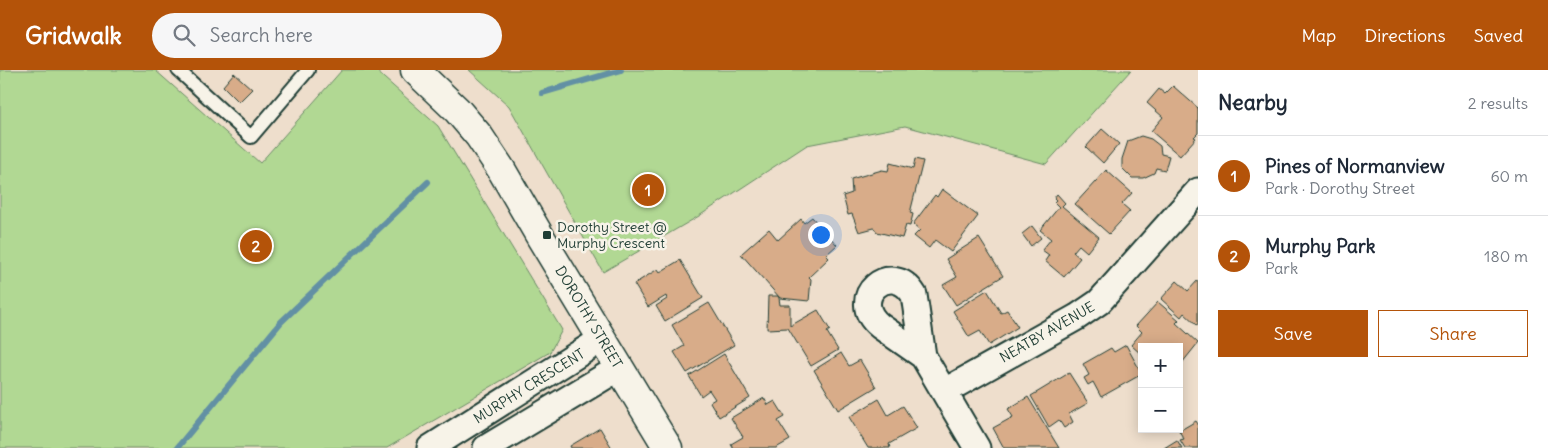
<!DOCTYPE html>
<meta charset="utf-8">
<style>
:root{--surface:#fff;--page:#f6f6f7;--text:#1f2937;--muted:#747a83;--line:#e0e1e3;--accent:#b45309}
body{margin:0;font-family:Delius,sans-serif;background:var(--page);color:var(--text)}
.controls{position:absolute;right:15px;bottom:15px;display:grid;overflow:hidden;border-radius:0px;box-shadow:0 2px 12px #0003}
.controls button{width:45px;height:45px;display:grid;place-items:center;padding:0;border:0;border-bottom:1px solid var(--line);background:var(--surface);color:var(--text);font:25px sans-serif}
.you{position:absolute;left:820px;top:164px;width:18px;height:18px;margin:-12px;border:4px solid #fff;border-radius:50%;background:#1a73e8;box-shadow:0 0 0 8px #1a73e833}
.badge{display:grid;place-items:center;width:32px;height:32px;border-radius:50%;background:var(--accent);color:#fff;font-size:16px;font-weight:700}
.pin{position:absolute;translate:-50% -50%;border:2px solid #fff;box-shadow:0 1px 5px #0006}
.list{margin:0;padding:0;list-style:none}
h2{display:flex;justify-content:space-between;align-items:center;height:65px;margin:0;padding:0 20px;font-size:21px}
h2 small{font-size:16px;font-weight:400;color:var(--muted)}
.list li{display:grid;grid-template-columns:32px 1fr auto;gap:15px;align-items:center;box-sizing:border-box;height:80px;padding:0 20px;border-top:1px solid var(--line)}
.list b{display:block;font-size:19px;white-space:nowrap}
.list p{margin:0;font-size:16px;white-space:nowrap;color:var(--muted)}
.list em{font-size:16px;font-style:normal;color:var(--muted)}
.actions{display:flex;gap:10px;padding:15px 20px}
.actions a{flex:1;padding:11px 0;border:1px solid var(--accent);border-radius:0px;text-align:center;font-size:18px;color:var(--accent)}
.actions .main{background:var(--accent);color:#fff}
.icon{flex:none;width:28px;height:28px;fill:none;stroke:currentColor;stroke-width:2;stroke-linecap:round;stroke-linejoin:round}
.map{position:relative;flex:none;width:1198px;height:378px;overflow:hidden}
header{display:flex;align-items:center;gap:30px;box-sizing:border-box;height:70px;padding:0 25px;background:var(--accent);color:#fff}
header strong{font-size:24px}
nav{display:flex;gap:28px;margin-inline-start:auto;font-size:18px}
.search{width:350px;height:45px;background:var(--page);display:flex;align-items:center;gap:12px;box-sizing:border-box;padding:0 18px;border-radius:28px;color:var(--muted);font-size:19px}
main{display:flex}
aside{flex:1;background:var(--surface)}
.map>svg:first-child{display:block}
</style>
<header>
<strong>Gridwalk</strong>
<div class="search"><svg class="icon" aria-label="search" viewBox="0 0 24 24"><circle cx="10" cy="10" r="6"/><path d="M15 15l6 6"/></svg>Search here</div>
<nav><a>Map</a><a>Directions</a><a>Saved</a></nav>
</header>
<main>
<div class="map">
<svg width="1198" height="378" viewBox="0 0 1198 378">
<rect width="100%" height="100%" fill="#eedecc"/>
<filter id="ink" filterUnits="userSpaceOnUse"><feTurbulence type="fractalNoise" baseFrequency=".02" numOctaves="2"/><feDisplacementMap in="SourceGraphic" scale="10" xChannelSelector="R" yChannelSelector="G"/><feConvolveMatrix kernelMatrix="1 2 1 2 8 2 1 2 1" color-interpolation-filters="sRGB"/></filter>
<g filter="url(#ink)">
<path fill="#b1d893" stroke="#688a64" d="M0 0H155L260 93 342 0H375L438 56 562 260 550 282 387 378H0Z
M469 0H1131L1046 94 905 56 807 75 699 146 603 202 509 36Z"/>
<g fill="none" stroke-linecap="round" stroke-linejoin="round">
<path stroke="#6290a4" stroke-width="6" d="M542 23 621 0
M177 378 281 252 428 112"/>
</g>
<path fill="#d8ac89" stroke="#1f3d34" d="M234 3 252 19 239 32 223 16Z
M1173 16 1198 38V63L1194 67 1196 68 1180 86 1151 61 1163 47 1147 33 1159 19 1165 24Z
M1102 59 1119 74 1103 93 1086 77Z
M1141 66 1151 69 1160 76 1161 84 1169 86 1165 100 1156 98 1154 103 1143 108H1132L1122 98V89L1128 71Z
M915 89 923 91 910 143 913 144 910 156 906 155 902 168 877 162 874 158 859 162 852 144 848 145 843 126 852 123 851 109 882 100 888 101 890 93 913 99Z
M1106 100 1132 123 1122 134 1130 141 1109 164 1075 134Z
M942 119 978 146 951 182 935 170 929 178 914 166 920 160 913 154 935 125 937 127Z
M1057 124 1065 133 1062 136 1099 167 1087 182 1079 175 1073 182 1080 188 1064 207 1045 191 1049 185 1042 180 1051 169 1040 160 1059 137 1054 132 1056 130 1054 128Z
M812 147 837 175 826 185 829 188 809 207 811 209 809 231 780 228 741 184 769 159 778 170 801 149 804 153Z
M1032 156 1041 168 1031 176 1022 164Z
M979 168 1003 206 956 235 943 215 957 207 946 189Z
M680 190 703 228 665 251 656 236 667 229 666 226 648 237 634 214 658 199 660 202Z
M1198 210V256L1184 243 1181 247 1161 229 1177 211 1188 221Z
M987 220 1001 243 1007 240 1018 257 989 275 980 261 969 267 953 241Z
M768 226H778L779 228 780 235H790V256L818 240 830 260 827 262 838 280 811 296 788 258 767 259Z
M1158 232 1179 250 1176 253 1198 273 1182 293 1181 292 1179 293V277H1142V285L1131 275 1142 262 1136 256Z
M709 233 734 275 687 303 674 282 684 276 672 255Z
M1126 275 1142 304 1101 327 1093 312 1088 315 1084 308 1089 305 1083 294 1111 278 1114 282Z
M841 283 849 296 860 290 876 317 838 340 814 300Z
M724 284 750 328 719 347 710 332 715 329 709 320 701 326 689 306Z
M1069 303 1088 333 1069 344 1073 352 1064 358 1059 350 1049 357 1031 326Z
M1028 327 1059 378H1004L993 358 1013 347 1008 339Z
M764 328 768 335 775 331 785 347 778 351 790 370 776 378H733L731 374 743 367 731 348Z
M879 329 888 345 903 336 917 358 889 374 890 378H868L849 347Z
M1196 351 1198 354V378H1185L1180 370 1184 369 1179 361Z
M600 358 612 378H571L570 376Z
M1177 370 1182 378H1164Z"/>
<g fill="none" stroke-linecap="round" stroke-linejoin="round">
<defs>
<path id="service" d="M178 0 251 67 308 0"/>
<path id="minor" d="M923 286 880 256C845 228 892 188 914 225L923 286 977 378
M945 321 1077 247 1099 232 1198 121
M430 378 602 269
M486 378 619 298"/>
<path id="tertiary" d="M415 0 457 40 479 66 501 99 541 168 668 378"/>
</defs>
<use href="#service" stroke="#1f3d34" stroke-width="16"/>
<use href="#minor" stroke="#1f3d34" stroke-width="29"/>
<use href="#tertiary" stroke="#1f3d34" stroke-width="31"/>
<use href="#service" stroke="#f7f3e8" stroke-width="12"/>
<use href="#minor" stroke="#f7f3e8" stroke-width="25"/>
<use href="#tertiary" stroke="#f7f3e8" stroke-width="28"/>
</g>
</g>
<rect fill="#1f3d34" stroke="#f7f3e8" stroke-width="2" x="542" y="160" width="10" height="10" rx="2.5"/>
<g text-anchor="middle" stroke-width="5" stroke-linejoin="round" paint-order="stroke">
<g font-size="14" fill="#1f3d34" stroke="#f7f3e8" text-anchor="start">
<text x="557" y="162">Dorothy Street @<tspan x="557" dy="16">Murphy Crescent</tspan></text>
</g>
<g font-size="14" fill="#1f3d34" stroke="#f7f3e8">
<text transform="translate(589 247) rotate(59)" y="5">DOROTHY STREET</text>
<text transform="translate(1047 262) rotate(-30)" y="5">NEATBY AVENUE</text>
<text transform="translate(529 316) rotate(-32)" y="5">MURPHY CRESCENT</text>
</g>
</g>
</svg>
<div class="controls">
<button>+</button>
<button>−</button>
</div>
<div class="you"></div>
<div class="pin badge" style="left:648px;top:120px">1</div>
<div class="pin badge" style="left:256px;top:176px">2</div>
</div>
<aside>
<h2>Nearby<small>2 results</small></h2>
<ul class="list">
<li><span class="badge">1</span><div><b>Pines of Normanview</b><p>Park · Dorothy Street</p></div><em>60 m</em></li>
<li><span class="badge">2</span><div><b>Murphy Park</b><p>Park</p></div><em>180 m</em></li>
</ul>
<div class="actions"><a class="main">Save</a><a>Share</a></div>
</aside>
</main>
